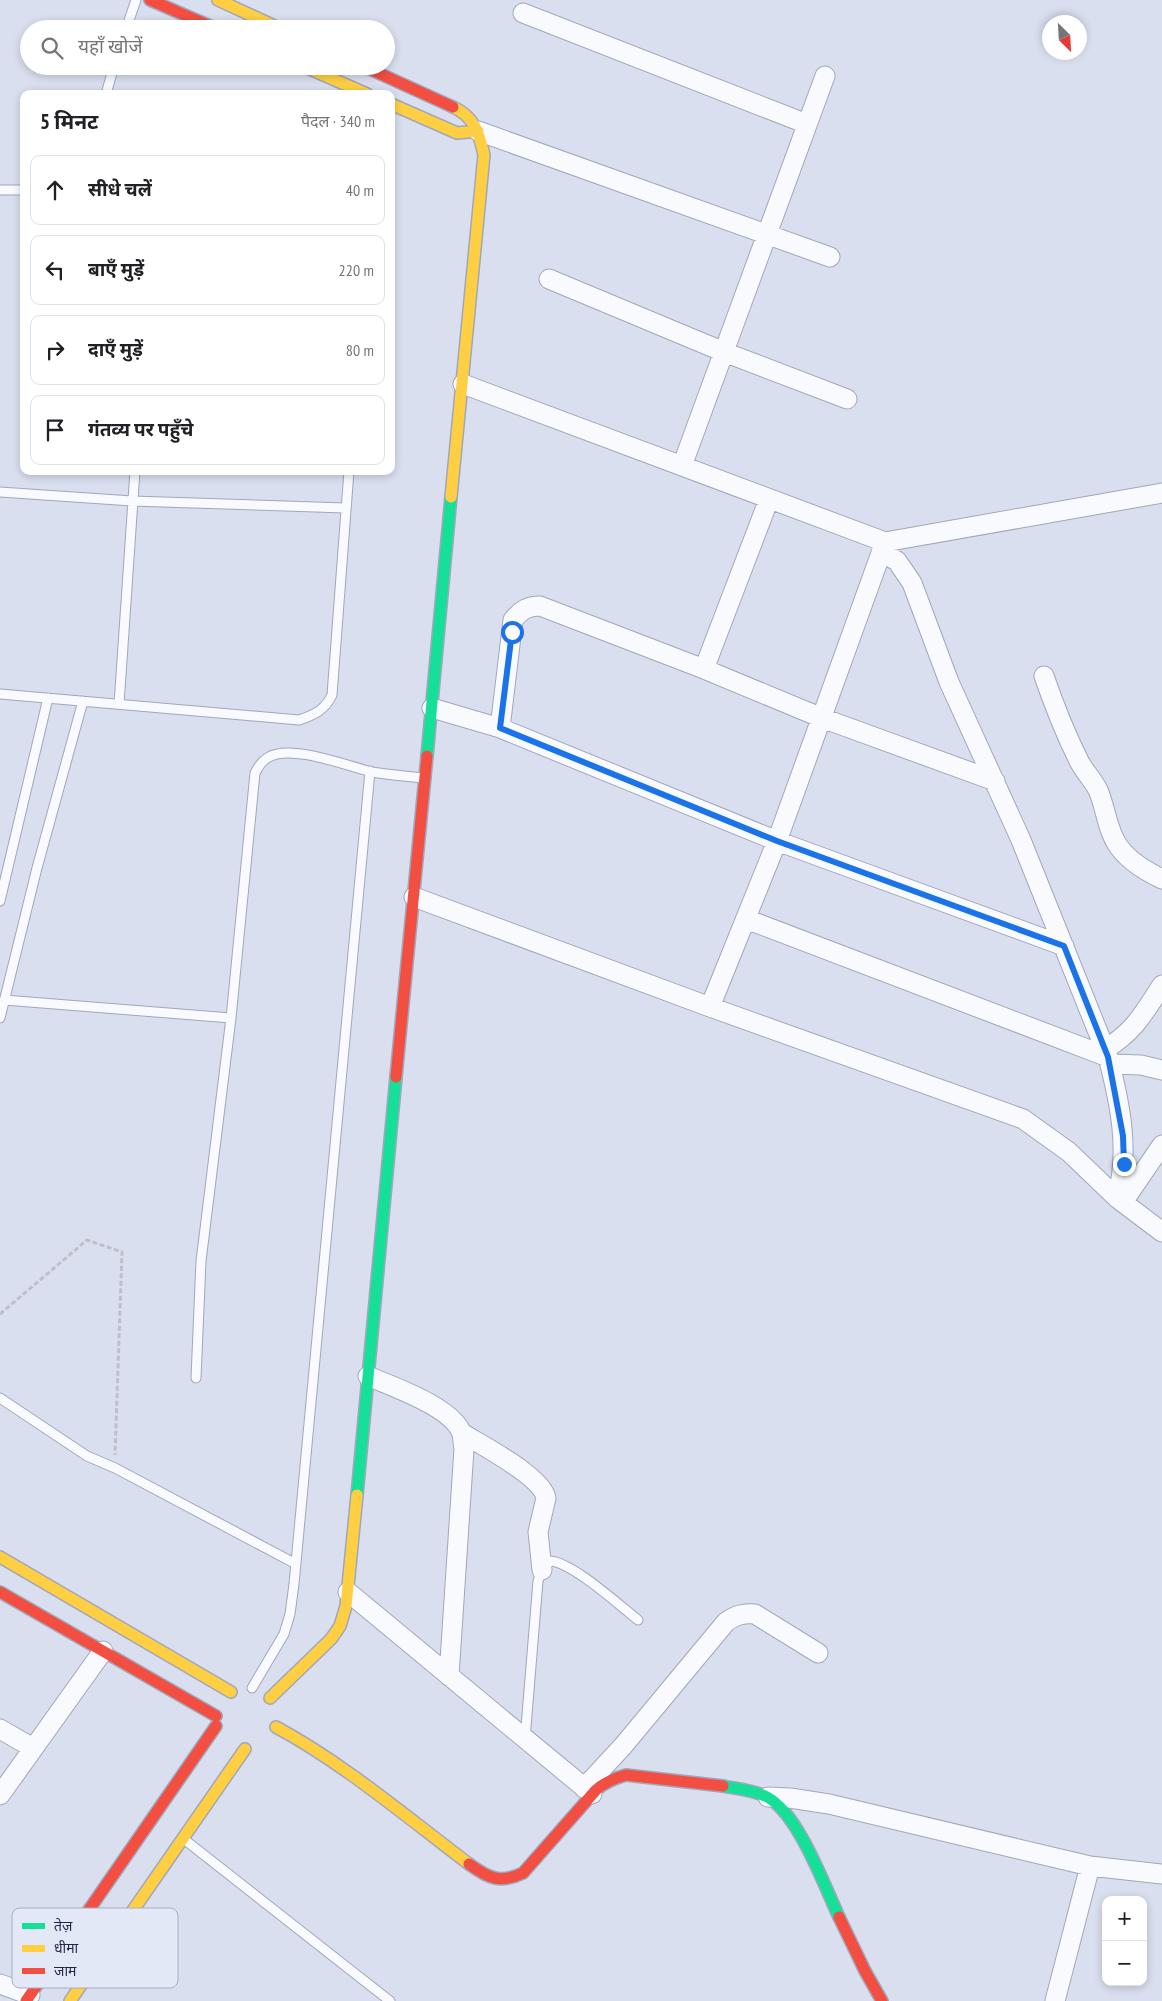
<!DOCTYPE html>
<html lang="hi">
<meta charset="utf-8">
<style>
:root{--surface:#fff;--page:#f6f6f6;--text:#202124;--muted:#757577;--line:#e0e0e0}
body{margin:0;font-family:"PT Sans Narrow","Noto Sans Devanagari",sans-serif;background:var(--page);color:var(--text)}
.controls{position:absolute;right:15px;bottom:15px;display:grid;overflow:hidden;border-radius:10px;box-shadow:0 2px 8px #0003}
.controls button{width:45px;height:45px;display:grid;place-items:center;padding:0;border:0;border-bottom:1px solid var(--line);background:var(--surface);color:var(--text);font:25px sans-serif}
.compass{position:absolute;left:1042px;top:15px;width:45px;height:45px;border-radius:50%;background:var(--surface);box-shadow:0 2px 8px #0003;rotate:156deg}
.stop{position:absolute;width:15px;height:15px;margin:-11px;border:4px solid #1a73e8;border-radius:50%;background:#fff}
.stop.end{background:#1a73e8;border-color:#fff;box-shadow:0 1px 5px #0008}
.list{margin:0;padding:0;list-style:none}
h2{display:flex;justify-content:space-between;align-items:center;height:65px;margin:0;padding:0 20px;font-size:21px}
h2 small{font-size:16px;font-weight:400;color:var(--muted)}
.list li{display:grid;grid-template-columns:32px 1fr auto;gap:15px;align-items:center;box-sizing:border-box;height:70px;margin:0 10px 10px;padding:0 10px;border:1px solid var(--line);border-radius:10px}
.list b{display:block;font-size:19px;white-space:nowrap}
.list em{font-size:16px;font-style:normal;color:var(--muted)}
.icon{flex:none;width:28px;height:28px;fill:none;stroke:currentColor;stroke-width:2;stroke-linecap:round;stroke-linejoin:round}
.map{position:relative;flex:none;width:1162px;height:2001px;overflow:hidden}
.search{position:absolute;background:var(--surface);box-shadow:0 2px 8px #0003;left:20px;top:20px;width:375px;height:55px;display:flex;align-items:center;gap:12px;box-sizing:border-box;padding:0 18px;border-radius:28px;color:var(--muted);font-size:19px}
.panel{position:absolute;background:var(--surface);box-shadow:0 2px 8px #0003;left:20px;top:90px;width:375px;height:385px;border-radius:10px}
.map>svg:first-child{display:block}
</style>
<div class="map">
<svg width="1162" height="2001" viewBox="0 0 1162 2001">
<rect width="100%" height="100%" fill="#d9dfef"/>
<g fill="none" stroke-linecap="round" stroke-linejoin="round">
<defs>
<path id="lane" d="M126 29 136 0
M106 94 114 66
M0 190H24
M0 492 132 501 346 508
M0 694 299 720C314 715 325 710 332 695L349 471
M119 704 135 471
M0 901 48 698
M4 1000 231 1018
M0 1018 37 868 83 701
M196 1378 201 1261 231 1018 255 773C258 767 261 762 267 758 290 743 347 766 372 772 389 775 406 776 423 778
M0 1398 87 1456 115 1468 296 1564
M252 1688 284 1634 290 1614 294 1584 370 771
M525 1739 538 1581 542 1570 550 1561C572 1562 619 1605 638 1620
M185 1840 390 2001"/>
<path id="street" d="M523 13 807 124
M478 131 830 257
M549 279 724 352 847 399
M463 384 885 542 1162 493
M682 466 825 76
M881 552 897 561 912 583 949 682 1021 840 1108 1057C1120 1103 1130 1151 1117 1198
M704 669 769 499
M1044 676C1054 705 1065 733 1079 761 1084 771 1093 780 1098 790 1106 808 1107 831 1119 847 1130 862 1146 871 1162 879
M432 708 500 728 777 841 1064 946
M500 728 513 620C521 610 528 606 540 606L704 669 822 718 995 781
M414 897 710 1007 1023 1119 1069 1152 1117 1198 1162 1232
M746 919 1108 1057
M710 1007 777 841 885 542
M1104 1050C1134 1032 1144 1013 1162 985
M1110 1064 1141 1065 1162 1070
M1123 1202 1162 1145
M368 1376C393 1387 453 1407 462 1434 463 1439 463 1444 464 1449L449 1676
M462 1433C481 1445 542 1476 546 1498L538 1532 542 1570
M348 1592 592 1794
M0 1729 33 1748
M584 1788 623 1746 726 1622C736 1615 743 1613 755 1614L818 1653
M0 1795 103 1651
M768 1797 790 1798 829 1804 1090 1866 1162 1874
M0 1984 30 1995
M1055 2001 1090 1866"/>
<path id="fast" d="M427 756 451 497
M357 1495 396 1077
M723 1786C737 1789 754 1790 767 1797 798 1813 824 1885 839 1917"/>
<path id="slow" d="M218 0 281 29
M303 66 367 94
M391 104 457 133 478 131
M451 497 484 155C479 133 475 117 453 107
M0 1557 231 1692
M270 1698 331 1639 340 1626 346 1606 357 1495
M276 1727C343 1763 408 1818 469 1864
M70 2001 245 1749"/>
<path id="jam" d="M150 0 217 29
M363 66 453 107
M396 1077 427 756
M0 1592 216 1716
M469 1864C488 1878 500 1884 523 1873L596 1790C605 1782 615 1778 626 1775L723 1786
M839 1917 865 1971 882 2001
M26 2001 216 1726"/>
</defs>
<use href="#lane" stroke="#a1a7bb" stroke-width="11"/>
<use href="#street" stroke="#a1a7bb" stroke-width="21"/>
<use href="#fast" stroke="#a1a7bb" stroke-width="14"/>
<use href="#slow" stroke="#a1a7bb" stroke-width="14"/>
<use href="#jam" stroke="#a1a7bb" stroke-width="14"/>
<path stroke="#bdc0c8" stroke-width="3" stroke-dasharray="5 2.5" stroke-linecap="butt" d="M0 1314 87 1240 122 1252 115 1455"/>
<use href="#lane" stroke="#f9fafd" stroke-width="9"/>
<use href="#street" stroke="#f9fafd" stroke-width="19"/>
<use href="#fast" stroke="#16e098" stroke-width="11"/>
<use href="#slow" stroke="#ffcf43" stroke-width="11"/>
<use href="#jam" stroke="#f24e42" stroke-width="11"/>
</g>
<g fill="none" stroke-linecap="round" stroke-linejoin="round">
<path stroke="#1a73e8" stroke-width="6" d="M512 632 500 728 777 841 1064 946 1108 1057 1123 1136 1124 1164"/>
</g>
<rect x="12" y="1908" width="166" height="80" rx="8" fill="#e3e8f7" stroke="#a8aec1" stroke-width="1"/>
<rect x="22" y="1923" width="23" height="6" fill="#16e098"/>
<rect x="22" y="1945" width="23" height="7" fill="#ffcf43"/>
<rect x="22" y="1968" width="23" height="6" fill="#f24e42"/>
<g font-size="14" fill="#1e2742">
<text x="54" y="1931">तेज़</text>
<text x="54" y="1953">धीमा</text>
<text x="54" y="1976">जाम</text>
</g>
</svg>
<div class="controls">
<button>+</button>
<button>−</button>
</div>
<svg class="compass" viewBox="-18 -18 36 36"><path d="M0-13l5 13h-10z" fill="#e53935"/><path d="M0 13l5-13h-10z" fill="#757577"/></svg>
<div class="stop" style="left:512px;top:632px"></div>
<div class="stop end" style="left:1124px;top:1164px"></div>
<div class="search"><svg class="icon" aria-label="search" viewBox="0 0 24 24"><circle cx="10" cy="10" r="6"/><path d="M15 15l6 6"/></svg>यहाँ खोजें</div>
<section class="panel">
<h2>5 मिनट<small>पैदल · 340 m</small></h2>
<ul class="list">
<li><svg class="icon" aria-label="ahead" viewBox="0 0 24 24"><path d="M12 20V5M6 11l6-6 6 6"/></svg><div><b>सीधे चलें</b></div><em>40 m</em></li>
<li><svg class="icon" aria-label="left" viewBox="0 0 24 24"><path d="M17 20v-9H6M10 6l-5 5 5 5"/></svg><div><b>बाएँ मुड़ें</b></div><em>220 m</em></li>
<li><svg class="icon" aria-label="right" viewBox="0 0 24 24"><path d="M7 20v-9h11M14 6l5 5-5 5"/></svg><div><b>दाएँ मुड़ें</b></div><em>80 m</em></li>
<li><svg class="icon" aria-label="arrive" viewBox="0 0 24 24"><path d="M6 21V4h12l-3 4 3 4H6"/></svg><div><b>गंतव्य पर पहुँचे</b></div></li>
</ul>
</section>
</div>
